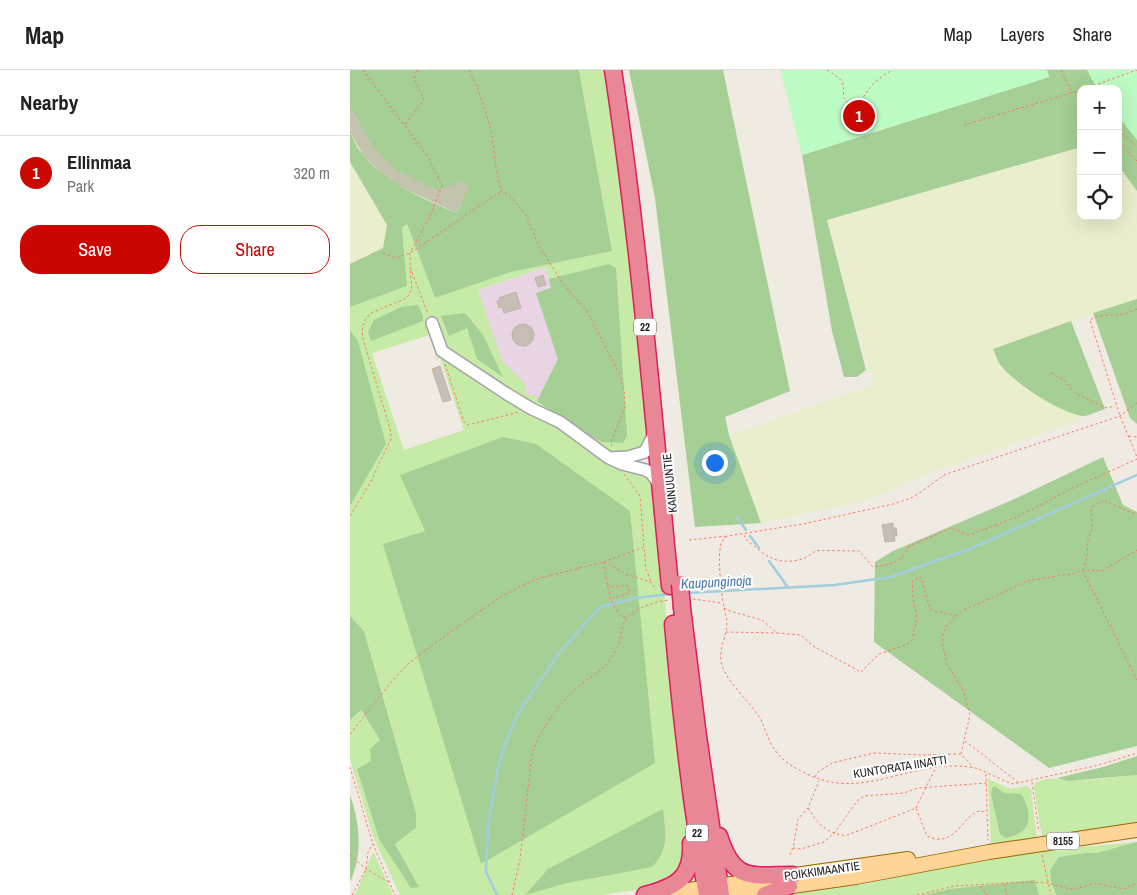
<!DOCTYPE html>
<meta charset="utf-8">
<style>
:root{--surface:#fff;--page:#f6f6f6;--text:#222;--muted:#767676;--line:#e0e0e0;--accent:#ca0700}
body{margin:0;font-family:"Archivo Narrow",sans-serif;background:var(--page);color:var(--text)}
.controls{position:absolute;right:15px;top:15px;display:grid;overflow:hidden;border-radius:10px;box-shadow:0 5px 20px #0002}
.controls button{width:45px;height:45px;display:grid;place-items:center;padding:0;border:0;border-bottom:1px solid var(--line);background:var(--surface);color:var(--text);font:25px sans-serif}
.you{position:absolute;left:364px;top:392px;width:18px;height:18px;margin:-12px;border:4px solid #fff;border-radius:50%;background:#1a73e8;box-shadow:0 0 0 8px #1a73e833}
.badge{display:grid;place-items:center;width:32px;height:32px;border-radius:50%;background:var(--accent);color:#fff;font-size:16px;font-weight:700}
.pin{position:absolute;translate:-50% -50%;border:2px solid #fff;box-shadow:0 1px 5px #0006}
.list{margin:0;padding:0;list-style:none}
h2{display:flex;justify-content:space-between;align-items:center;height:65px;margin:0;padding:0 20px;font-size:21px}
h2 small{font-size:16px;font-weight:400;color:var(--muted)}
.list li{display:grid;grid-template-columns:32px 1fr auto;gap:15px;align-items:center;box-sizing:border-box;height:75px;padding:0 20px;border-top:1px solid var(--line)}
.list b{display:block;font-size:19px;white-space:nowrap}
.list p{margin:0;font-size:16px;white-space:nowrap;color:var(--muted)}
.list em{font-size:16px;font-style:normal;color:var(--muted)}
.actions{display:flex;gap:10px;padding:15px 20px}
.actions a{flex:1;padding:11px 0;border:1px solid var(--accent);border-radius:20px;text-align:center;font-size:18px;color:var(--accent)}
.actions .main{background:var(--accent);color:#fff}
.icon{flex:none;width:28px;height:28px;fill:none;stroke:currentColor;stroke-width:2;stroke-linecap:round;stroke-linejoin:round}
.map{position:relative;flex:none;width:787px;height:825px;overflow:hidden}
header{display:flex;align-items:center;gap:30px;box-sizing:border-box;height:70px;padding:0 25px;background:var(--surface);border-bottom:1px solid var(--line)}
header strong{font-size:24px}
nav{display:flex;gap:28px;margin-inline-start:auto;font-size:18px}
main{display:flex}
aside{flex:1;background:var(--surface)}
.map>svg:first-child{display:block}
</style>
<header>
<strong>Map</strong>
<nav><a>Map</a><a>Layers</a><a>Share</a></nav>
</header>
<main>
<aside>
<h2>Nearby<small></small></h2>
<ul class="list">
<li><span class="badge">1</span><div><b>Ellinmaa</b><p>Park</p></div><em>320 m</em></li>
</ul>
<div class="actions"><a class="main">Save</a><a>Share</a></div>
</aside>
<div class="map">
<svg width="787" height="825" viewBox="0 0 787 825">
<rect width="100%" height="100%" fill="#efebe2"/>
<path fill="#e8d4e3" d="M195 197 202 218 186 223 218 318 204 342 185 330 186 328 175 323 123 291 112 226Z"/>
<path fill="#c3c3ae" d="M0 35 107 110 120 116 107 143 61 122 38 110 13 85 0 62Z"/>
<path fill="#ebeecd" d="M731 77V146H768V95L787 121V229L643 279 662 307 695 330 714 340 735 346 731 350 582 402 515 431 411 453 379 365 523 315 477 150Z
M0 92 37 155 33 178 0 194Z"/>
<path fill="#c6eba6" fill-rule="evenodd" d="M229 0H256L271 95 300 360 293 377 276 384 292 403 301 410 306 434 337 771 330 805 299 818 252 825H50L24 769 0 689V650L10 640 30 670 21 691 7 699 29 769 69 817 45 774 66 758V743L14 561 0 546V436L36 374 8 271 0 260V237L57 216 52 158 57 154 85 228 161 202 262 181ZM195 197 202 217 186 223 208 289 187 331 185 330 186 327 175 323 176 315 152 291 128 220ZM79 265 87 289 90 288 114 360 54 380 22 283ZM75 461 131 793 34 474ZM313 739 217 813 176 824Z
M787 705V753L692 768 684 718 685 713C699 705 706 710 720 710 742 711 765 707 787 705Z
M638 709 661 719 677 716 681 719 687 769 641 774Z
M787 772V819L740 825H438L517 814 604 793 688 781Z
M23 782 24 783 43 825H5Z"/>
<path fill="#a5cf95" d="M0 0H229L262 181 161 202 85 228 57 154 52 158 57 216 0 237V194L33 178 37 155 0 92V62C4 70 8 80 14 86 40 116 72 128 107 143L119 116 107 110 105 114 87 120 46 100 23 77 0 35Z
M279 0H373L440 321 375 347 379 365 411 453 345 457 305 128Z
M697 0H787V121L768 95V19H731V77L477 150 516 300 507 307H494L482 261 452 85 699 7Z
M259 194 266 198 277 366 273 373 252 372 236 365 187 331 208 289 186 223 201 218 199 209Z
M787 229V354L780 348 743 243Z
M68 235 73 246V251L21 271 18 262 24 250 51 237Z
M115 243 133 265 153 307 127 289 117 258 99 266 91 246Z
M721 251 755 339C748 341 739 346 733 346 710 343 662 312 649 293 647 289 645 284 643 279Z
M0 260 8 271 36 374 0 436Z
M153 367 186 374 280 441 305 693 131 794 33 474 75 461 50 405Z
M753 387 773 435 787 442V676L699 698 524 572 525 492 543 481 660 431Z
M0 546 14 561 66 743V758L45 774 69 817 61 818 29 769 7 699 21 691 20 679 30 670 11 640 0 650Z
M787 686V705L718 711 707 708 753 697Z
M645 716 654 723 671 724C684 745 682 764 655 768L650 764 641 724 642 718Z
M0 725C10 753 13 785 0 812Z
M313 739C315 762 320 779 302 797L217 813 175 825 198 799Z
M787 772V825H706L701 810 700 800 709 787 736 783H747Z
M685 810 689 825H574L600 819Z"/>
<path fill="#bdfbc4" d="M430 0H697L699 7 452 85Z
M737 0H787V70L768 46V19H747Z"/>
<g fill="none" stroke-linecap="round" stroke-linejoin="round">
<path stroke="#a1cede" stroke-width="2.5" d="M387 447 396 460
M400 466 409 478
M419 491 437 516
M337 523 485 515 540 507 622 478 787 405
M147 825 136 802 138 754 148 698 153 680 167 645 209 583 250 537 285 528 322 524"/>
</g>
<path fill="#c6bdb5" stroke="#c1b2a4" d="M193 205 196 215 188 217 185 208Z
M166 222 171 238 154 243 152 237 149 238 147 231 150 230 149 228Z
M162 265a11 11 0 1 1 22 0a11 11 0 1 1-22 0Z
M90 296 101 330 93 332 82 299Z
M543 453V458H546L547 466H544L545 471 535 472 532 455Z"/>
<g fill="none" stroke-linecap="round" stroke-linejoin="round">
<defs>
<path id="minor" d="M82 253 92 281 157 324 182 339 210 352 259 388
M304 364 295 382 278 387 259 388 272 394 296 400 301 403 309 414"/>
<path id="major" d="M310 824 558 789
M380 825 506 807 639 782 787 760"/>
<path id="highway" d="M263 0C289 171 303 343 320 516
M332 538 347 659 371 825
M323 554C331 645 341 735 357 825
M369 766C384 813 401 805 443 805
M295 825C326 817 343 808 341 773
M415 825 439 816"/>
</defs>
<use href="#minor" stroke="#a4a4a4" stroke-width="14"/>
<use href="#major" stroke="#966900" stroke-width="16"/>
<use href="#highway" stroke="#de1e59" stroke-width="19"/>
<path stroke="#fe7964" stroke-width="1" stroke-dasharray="2.5 2.5" stroke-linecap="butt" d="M13 0 79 88 92 116 80 146 60 183V197L78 244
M119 0 127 16 141 59 146 97 151 121 159 125 176 145 189 176 213 214 237 241 270 305 274 319 275 338 261 372 262 377
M477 0C490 8 496 11 493 27L498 33C514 35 515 21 525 12 530 8 536 4 542 0
M711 0 720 18 731 30
M734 19 787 0
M55 54 74 30 64 8 67 0
M614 55 731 20
M768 61 787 76
M768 71 787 91
M33 183 45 188 60 183 150 122
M787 239C770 249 754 241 740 250L770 346 787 387
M95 294 114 352 118 355 169 342
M701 303 714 310 726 324 757 338 765 336
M787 333 770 346 594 405 571 422 559 429 543 434 453 454 378 466C375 468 374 469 372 471 366 483 372 533 376 546 381 562 365 579 373 598 381 617 400 631 411 650 415 658 417 668 423 677 430 689 442 697 455 703 505 729 547 699 598 696 606 696 618 696 625 698 638 702 650 710 663 714L749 695 787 683
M779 366 787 367
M274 404 290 426 294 477
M0 446 20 413 41 369V362L13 269C11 258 13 249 23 242L57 228 62 219 60 197
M394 465 396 469C415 486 426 496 452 489 457 488 461 483 466 481 469 480 502 481 509 481L523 497C540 494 551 494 559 476L601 458 619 465 665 448 723 418 787 389
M339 470 378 466
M253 492C258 510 257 532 271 546L277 547
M254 492 278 505 301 512 306 520
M733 500 738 484 737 473 742 459 741 438 753 430 782 443 787 442
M733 501 787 610
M257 514C265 520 270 514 279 516V523L263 528
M343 529 371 533
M374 538 380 541 412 550 427 563 451 565 463 576 511 602 529 584 558 574 562 570 567 547 563 528 562 511 571 507 580 539C588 544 597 542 606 546
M376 562 427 563
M0 664 38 616 56 596 74 581 147 529 175 514 190 508 253 492 294 477 296 499 301 512
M615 671 669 713
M611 684 620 645 613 620 597 594 593 576V563L597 555 613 540 642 528 676 511 721 504 733 500 752 501 787 480
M0 697 23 774 45 825
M636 704 638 770
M465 707 468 702 482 693 524 683 573 685 611 684 623 697
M682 712 689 762
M458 738C468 754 475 762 495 766L566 738 577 766C606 780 613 743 630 741 632 741 635 742 637 742
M566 738 585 699
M443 778 451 779 474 772 485 762 507 731 514 726 554 723 568 718 637 713
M0 785 16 799 39 812
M440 785 443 778 448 749 458 738 469 711
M692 785 701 825
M654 814 657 825
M630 816 637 825
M2 825 16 799 18 782 23 774
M162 825 170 790 182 683C192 658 207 635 228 617 239 607 252 602 260 590 262 586 266 581 268 577 272 566 270 553 280 545 290 536 306 532 319 530
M567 825 605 816 676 812 698 813 720 819 734 817 744 813 773 819 787 813"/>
<use href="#minor" stroke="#fff" stroke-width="11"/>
<use href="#major" stroke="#ffd597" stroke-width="14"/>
<use href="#highway" stroke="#e98796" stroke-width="16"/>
<defs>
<path id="highway-bridge" d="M330 514 332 538"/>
</defs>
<use href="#highway-bridge" stroke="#de1e59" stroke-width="19" stroke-linecap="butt"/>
<use href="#highway-bridge" stroke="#e98796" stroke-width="16"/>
</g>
<g text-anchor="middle" stroke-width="4" stroke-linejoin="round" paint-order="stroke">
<g fill="#fff" stroke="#616161" stroke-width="1">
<rect x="284" y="248.5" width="22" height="17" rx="4"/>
<rect x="336" y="754.5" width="22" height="17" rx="4"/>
<rect x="697" y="762.5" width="32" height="17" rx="4"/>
</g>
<g font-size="11" font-weight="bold" fill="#1d1d1d">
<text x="295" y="261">22</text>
<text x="347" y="767">22</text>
<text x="713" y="775">8155</text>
</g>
<g font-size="12" fill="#1d1d1d" stroke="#fff">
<text transform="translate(320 413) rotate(-96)" y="4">KAINUUNTIE</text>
<text transform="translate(550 697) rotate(-9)" y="4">KUNTORATA IINATTI</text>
<text transform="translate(472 801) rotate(-8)" y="4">POIKKIMAANTIE</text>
</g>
<g font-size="14" font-style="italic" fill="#4777af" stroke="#fff">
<text transform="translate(366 512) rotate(-3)" y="5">Kaupunginoja</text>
</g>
</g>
</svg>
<div class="controls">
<button>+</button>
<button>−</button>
<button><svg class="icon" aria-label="locate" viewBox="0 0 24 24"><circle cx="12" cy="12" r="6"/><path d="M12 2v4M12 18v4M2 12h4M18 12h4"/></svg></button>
</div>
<div class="you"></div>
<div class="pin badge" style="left:509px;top:46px">1</div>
</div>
</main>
